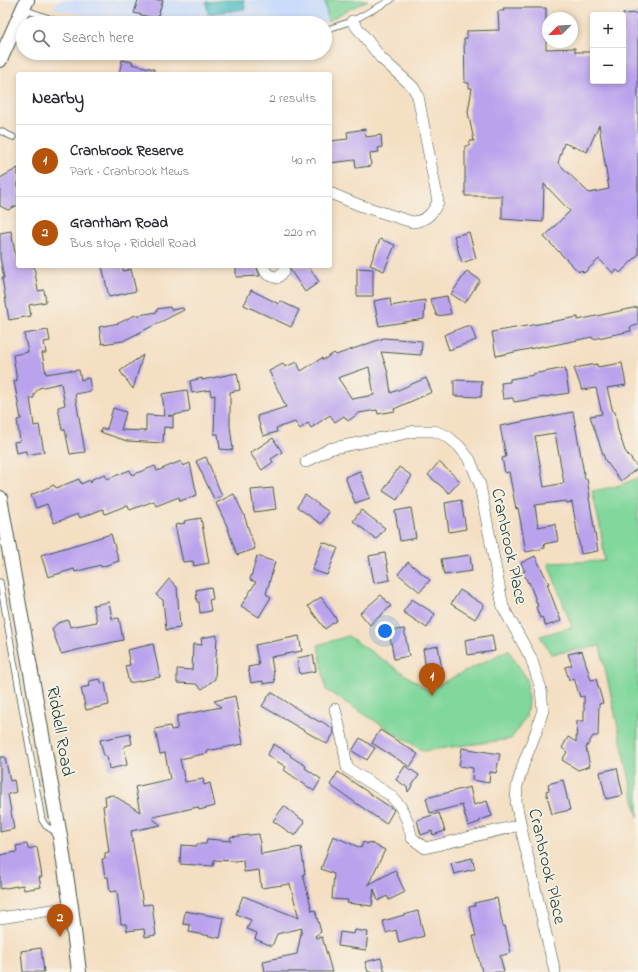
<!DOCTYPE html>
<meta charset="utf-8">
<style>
:root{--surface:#fff;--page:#f7f7f7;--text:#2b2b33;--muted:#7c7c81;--line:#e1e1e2;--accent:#b45309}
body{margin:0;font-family:"Indie Flower",sans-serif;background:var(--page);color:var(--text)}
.controls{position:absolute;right:12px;top:12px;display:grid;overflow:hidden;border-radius:4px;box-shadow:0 2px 6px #0003}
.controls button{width:36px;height:36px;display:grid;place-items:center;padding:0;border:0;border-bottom:1px solid var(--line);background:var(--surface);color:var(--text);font:20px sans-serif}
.compass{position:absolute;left:542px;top:12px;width:36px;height:36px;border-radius:50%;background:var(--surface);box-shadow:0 2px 6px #0003;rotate:246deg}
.you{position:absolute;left:385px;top:631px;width:14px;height:14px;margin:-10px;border:3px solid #fff;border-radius:50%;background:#1a73e8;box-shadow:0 0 0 6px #1a73e833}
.badge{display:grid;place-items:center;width:26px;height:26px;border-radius:50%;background:var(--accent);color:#fff;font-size:13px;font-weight:700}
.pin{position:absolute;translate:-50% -33px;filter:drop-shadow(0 1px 2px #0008)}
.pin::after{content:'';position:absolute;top:21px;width:14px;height:12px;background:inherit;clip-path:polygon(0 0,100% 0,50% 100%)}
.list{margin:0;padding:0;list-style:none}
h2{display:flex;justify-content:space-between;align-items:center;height:52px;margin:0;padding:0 16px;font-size:17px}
h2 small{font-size:13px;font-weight:400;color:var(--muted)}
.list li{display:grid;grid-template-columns:26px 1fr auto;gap:12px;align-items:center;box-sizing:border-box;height:72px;padding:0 16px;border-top:1px solid var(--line)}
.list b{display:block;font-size:15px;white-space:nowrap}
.list p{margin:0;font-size:13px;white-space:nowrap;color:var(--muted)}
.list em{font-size:13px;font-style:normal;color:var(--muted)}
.icon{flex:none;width:22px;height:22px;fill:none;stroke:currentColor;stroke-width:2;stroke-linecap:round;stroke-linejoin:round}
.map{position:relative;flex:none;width:638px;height:972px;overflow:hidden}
.search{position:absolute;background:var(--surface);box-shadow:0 2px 6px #0003;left:16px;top:16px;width:316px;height:44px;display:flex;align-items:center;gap:10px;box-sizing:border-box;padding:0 14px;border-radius:22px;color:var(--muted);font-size:15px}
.panel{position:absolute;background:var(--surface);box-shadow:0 2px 6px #0003;left:16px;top:72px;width:316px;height:196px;border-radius:4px}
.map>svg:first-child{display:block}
</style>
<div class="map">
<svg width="638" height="972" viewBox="0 0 638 972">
<rect width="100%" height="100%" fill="#f7f3e8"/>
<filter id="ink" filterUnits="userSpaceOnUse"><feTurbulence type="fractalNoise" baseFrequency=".025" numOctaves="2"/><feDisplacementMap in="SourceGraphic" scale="8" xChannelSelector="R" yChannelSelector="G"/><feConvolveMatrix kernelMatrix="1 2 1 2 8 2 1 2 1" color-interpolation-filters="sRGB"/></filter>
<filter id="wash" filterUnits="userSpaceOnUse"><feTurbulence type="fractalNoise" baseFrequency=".012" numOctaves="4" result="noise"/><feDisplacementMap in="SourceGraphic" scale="16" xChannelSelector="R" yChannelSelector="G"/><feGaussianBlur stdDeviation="0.9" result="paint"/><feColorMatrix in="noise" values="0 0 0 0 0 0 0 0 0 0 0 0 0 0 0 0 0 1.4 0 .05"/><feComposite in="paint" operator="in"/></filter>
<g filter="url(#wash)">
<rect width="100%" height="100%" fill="#f4dfc3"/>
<path fill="#cadcf9" d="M58 0H325L328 22 125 23 53 9Z"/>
<path fill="#81d79c" stroke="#508a68" d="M325 0H368C355 7 339 13 328 22Z
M638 478V817L600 646 551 654 540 636 572 627 548 563 605 561 600 526 592 491 617 486Z
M348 636 428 690 508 650 527 679 528 702 526 717 511 739 423 751 326 690 318 645Z"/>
<path fill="#4dbcc4" stroke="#367c7c" d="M225 0H244L245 9 208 14 206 2Z"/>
<g id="blocks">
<path fill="#baa3ed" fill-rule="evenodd" d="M138 0H163L157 19 134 13Z
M503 8H546V49L575 48V52H593V81H623V14L638 13V255L620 273 617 270 613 273 599 259 584 273 581 270 579 272 544 237 570 211 544 184 543 222 502 219V196H465V146H469L470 141H474L468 112 472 88H469V83H465L464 39 467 38V31L499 30 498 11H504ZM599 125 609 189 589 193 558 163 564 143 587 152Z
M122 60 133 62 132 64 154 69V74H119Z
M365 129 366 137 381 135 382 147 378 148 379 152 370 153 371 166 356 168 355 160 330 163V141L348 139 347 132Z
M18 168V205L8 210 0 206V178Z
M11 231 16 259 18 258V266H34L38 291 44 290 46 302 29 305 31 316 9 320 2 278H4L0 257V233Z
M469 232 476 258 462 263 454 236Z
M380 239 395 245 384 271 370 265Z
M102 266H123V271L131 269 136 291 109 297Z
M236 266H256L260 276 236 277Z
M289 266H308L319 282 305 292 291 271Z
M357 268 373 269V296H357Z
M467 271 480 280 465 303 451 294Z
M251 290 279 304 280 301 299 310 291 327 244 305Z
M447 296 451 314 437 316 430 299Z
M390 298 391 306 425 300 424 319 379 326 374 301Z
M170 307 171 310 183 308 184 310 123 341 102 344 99 327 119 323 133 316 157 312V309Z
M638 307V325L630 327 631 331 593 339 592 337 544 347 543 346 496 356 492 332 578 317V320Z
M466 326H471L476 340 449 350 444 335Z
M48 330 50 341 44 342 46 353H42L46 374 71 370V371L79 370 81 380 89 378 91 391 75 394 85 452 70 454 65 430H62L58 407 65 405 61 383 39 388 34 394V398H30L34 426 39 425 44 452 26 455V451L16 453 14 442 20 441 17 420 21 419 14 381H17L13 355 28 352 24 334Z
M384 338 422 341 421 355 381 352 388 373 391 393 426 378 432 392 394 409 395 411 378 414 377 410 359 413 348 421 344 416 335 422 330 415 311 428 308 423 300 429 295 422 276 428 277 432 263 436 257 416 286 407 269 371 283 364 285 367 297 362 301 371 322 358 323 360 334 353 336 355ZM369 367 374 395 352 399 338 378Z
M143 355 133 389 120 371Z
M622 363 626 385 607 388 613 412H615L618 430 625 451 638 468 621 481 605 460 590 416 602 414 596 388 582 390 574 368 597 364V367Z
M565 368 569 393 514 402 513 398 503 399 501 383 510 382V379L534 375 533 374Z
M237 373 240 390 230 392V426L233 450 220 449 218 434H214L215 395 211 396 210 390 192 393 190 381 202 378V380Z
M454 380 482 381 481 397 454 396Z
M187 390 190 410H189V412L168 416H173V428L164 427 163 443 127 441 100 432 101 429H107L113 408 126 412 121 430 146 431V415L165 416 162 394Z
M573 412 585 479H587L590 497H589L598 551 581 554 572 502 567 503 566 501 535 505 538 527 555 524 558 541 544 544 545 548 526 552 519 513 518 508 516 509 509 472 505 473 502 458 506 457 500 426ZM555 433 564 483 544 487 535 436Z
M273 438 282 452 271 459 273 462 262 470 250 453Z
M206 457 222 496 214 499 196 461Z
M181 461 183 466 190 463 197 495 180 501 179 497 156 506 154 501 130 510 128 505 105 514 103 509 80 518 78 514 54 523 47 504 36 508 31 495 54 485 56 488 79 479 81 484 90 480 91 483 92 479 105 474 107 479 130 470 132 475 155 466 157 471Z
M439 462 460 481 449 493 428 475Z
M399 467 412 476 397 500 383 491Z
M360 471 370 498 355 503 345 477Z
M273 488 276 509 254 512 251 490Z
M234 494 244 515 255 549 237 555 227 526 216 503Z
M305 495 329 512 321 524 297 507Z
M461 500 466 529 449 532 445 503Z
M411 508 416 538 400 541 395 511Z
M361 510 385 528 376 539 353 521Z
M201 518 209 563 194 566 193 561 183 562 175 525 185 523 184 521Z
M111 534 119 561 101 567 100 565 75 572 74 569 48 577 41 555Z
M323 542 338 548 327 575 312 570Z
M385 553 390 580 374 583 369 556Z
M470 555 472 571 444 575 441 559Z
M257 556 275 562 266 594 271 597 259 617 241 606 256 582 250 580Z
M535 556 549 584H547L561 621 546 626 542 617 540 618 536 607 538 606 529 582 528 583 523 572 525 571 521 563Z
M408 562 430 580 420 592 398 574Z
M169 579 177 587 180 628 166 630 163 600 156 595Z
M211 587 213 599 209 600 211 611 200 613 199 602H197L196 590Z
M460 590 484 605 475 619 451 604Z
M381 595 391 606 370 625 360 613Z
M321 597 337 620 325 629 308 606Z
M412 599 435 614 427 628 403 612Z
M109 602 112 619 119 618 123 640 81 649 61 654 52 629 58 623 68 620 70 627 97 622 93 605Z
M404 629 409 656 394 659 389 631Z
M217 635 215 679 202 689 196 684 177 683V669L192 670 193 644 202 645 201 638Z
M492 635 495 651 467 655 465 640Z
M299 636 302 651 271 657 275 682 263 684V681L251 683 248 667 259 665 255 645Z
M153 644 160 677 129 683 125 666 130 665 127 650Z
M438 646 443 675 427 677 423 649Z
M582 651 591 680 596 679 603 703 599 704 598 736H593L586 748 590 766 578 770 562 760 567 752 562 748 568 737 576 742 577 721H584V696L580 697 574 678 569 680 565 667 572 665 568 654Z
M313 655 316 671 300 674 297 658Z
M100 679 102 684 105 683 109 705 86 710 81 688 90 686 89 681Z
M271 692 304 713 320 722 321 721 332 728 334 733 327 744 262 706Z
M235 696 243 744 207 751 208 753 180 759 185 782 203 779 204 785 210 783 215 806 199 810 198 807 153 817 154 820 161 825 131 831 143 905 152 904 156 935 145 937 144 929 127 931 126 924H121L117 891 110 892 108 877H105L102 859H105V853L109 852 103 806 106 805 105 796 113 795 140 812 135 787 170 779 165 753 160 754 155 729 170 726 171 730 177 729V716L221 707 214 701Z
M380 730 418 754 410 767 372 743Z
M130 734 132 744 124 746 127 765 109 769 107 756H104L100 740Z
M360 738 375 748 367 760 352 751Z
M274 744 291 755 290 756 306 766 305 768 321 779 314 791 284 770 286 767 267 755Z
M462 748 500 754 496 773 490 772 489 783 472 780 473 768 459 766Z
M0 757H5L10 781 14 780 16 792 8 794 14 829 0 832Z
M405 766 419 775 408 792 407 787 396 780Z
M617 768 623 795 606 799 600 772Z
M338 772 393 809 394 810 386 824 330 785Z
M563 780 570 810 552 814 546 791 549 790 548 784Z
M470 787 474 805 487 801 492 816 480 820V822L468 826 462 805 430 813 426 798Z
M284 806 305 822 295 836 273 821Z
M439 813 445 831 433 835 432 831 421 835 417 820Z
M259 834 261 854 301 847 305 874H303L312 911 315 910 321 932 315 936 316 938 322 937 332 972H265L263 961 297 954 302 928 277 934 272 946 255 939 257 933 247 929 251 920 236 914 243 896 299 918 290 884 261 888 259 870 244 872 243 860 235 861 214 860 213 866 180 864 181 845 197 846V844H206L207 839 231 841 230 837Z
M333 836 361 848 363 842 368 844 369 842 385 850 368 885 395 870 405 892 389 900 387 896 378 901 374 889 372 906 347 903 348 900 332 899 334 874 321 869Z
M27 844 28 849 37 847 42 877H39L41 887 24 890 23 885 0 889V855L17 852 16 846Z
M472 858 475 869 454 874 451 863Z
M497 898 503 926H505L511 953 500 956 504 972H482L473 936H476L469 907 475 906 474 903Z
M185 911 224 918 220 938 189 932 190 925 183 924Z
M418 911 424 936 399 943 396 930 386 933 383 921Z
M355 930 368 932 366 950 338 946 340 932 354 934Z
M41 948 44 972H23L21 951Z
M381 958 385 972H368L365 962Z"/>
</g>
</g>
<g filter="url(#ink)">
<use href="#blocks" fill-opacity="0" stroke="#3f5549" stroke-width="1"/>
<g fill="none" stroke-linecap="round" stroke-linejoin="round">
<defs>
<path id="service" d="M23 9 63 23
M325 30 352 21 391 0
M0 131 13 137
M0 582 42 820 46 826 57 833"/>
<path id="minor" d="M330 193 359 205 412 222C426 221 432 214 438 202L418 96 413 87 381 58 352 21
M263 266 267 274 277 278 284 271
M306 462 329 449 416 431H434L447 436 459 446 470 460 480 485 503 607 531 658 541 689 543 710 536 732 524 762 517 786 516 802 523 837 555 972
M335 709 343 742 347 768 390 795 400 806 407 820 412 838 425 848 520 825
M0 918 71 907"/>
<path id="tertiary" d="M0 60 27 0
M0 498 60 836 71 907 79 972"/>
</defs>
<use href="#service" stroke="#3f5549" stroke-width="7"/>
<use href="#minor" stroke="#3f5549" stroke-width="12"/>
<use href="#tertiary" stroke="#3f5549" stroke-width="16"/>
<use href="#service" stroke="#fff" stroke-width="5.5"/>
<use href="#minor" stroke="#fff" stroke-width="11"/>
<use href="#tertiary" stroke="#fff" stroke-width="14"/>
</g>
</g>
<g text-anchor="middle" stroke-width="3.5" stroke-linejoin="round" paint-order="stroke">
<g font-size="18" fill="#1f3d34" stroke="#f7f3e8">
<text transform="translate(510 546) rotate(78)" y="6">Cranbrook Place</text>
<text transform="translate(61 731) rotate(80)" y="6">Riddell Road</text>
<text transform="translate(548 866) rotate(77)" y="6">Cranbrook Place</text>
</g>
</g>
</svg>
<div class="controls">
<button>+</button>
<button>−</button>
</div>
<svg class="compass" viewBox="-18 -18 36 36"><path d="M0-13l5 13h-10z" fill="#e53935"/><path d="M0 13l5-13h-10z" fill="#7c7c81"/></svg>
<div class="you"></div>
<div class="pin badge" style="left:432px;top:696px">1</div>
<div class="pin badge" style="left:60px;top:937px">2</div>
<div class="search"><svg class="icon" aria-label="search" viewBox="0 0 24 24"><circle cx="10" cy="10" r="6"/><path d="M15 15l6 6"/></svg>Search here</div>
<section class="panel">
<h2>Nearby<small>2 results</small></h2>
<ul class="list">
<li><span class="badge">1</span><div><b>Cranbrook Reserve</b><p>Park · Cranbrook Mews</p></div><em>40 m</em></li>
<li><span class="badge">2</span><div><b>Grantham Road</b><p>Bus stop · Riddell Road</p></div><em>220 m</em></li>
</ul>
</section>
</div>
